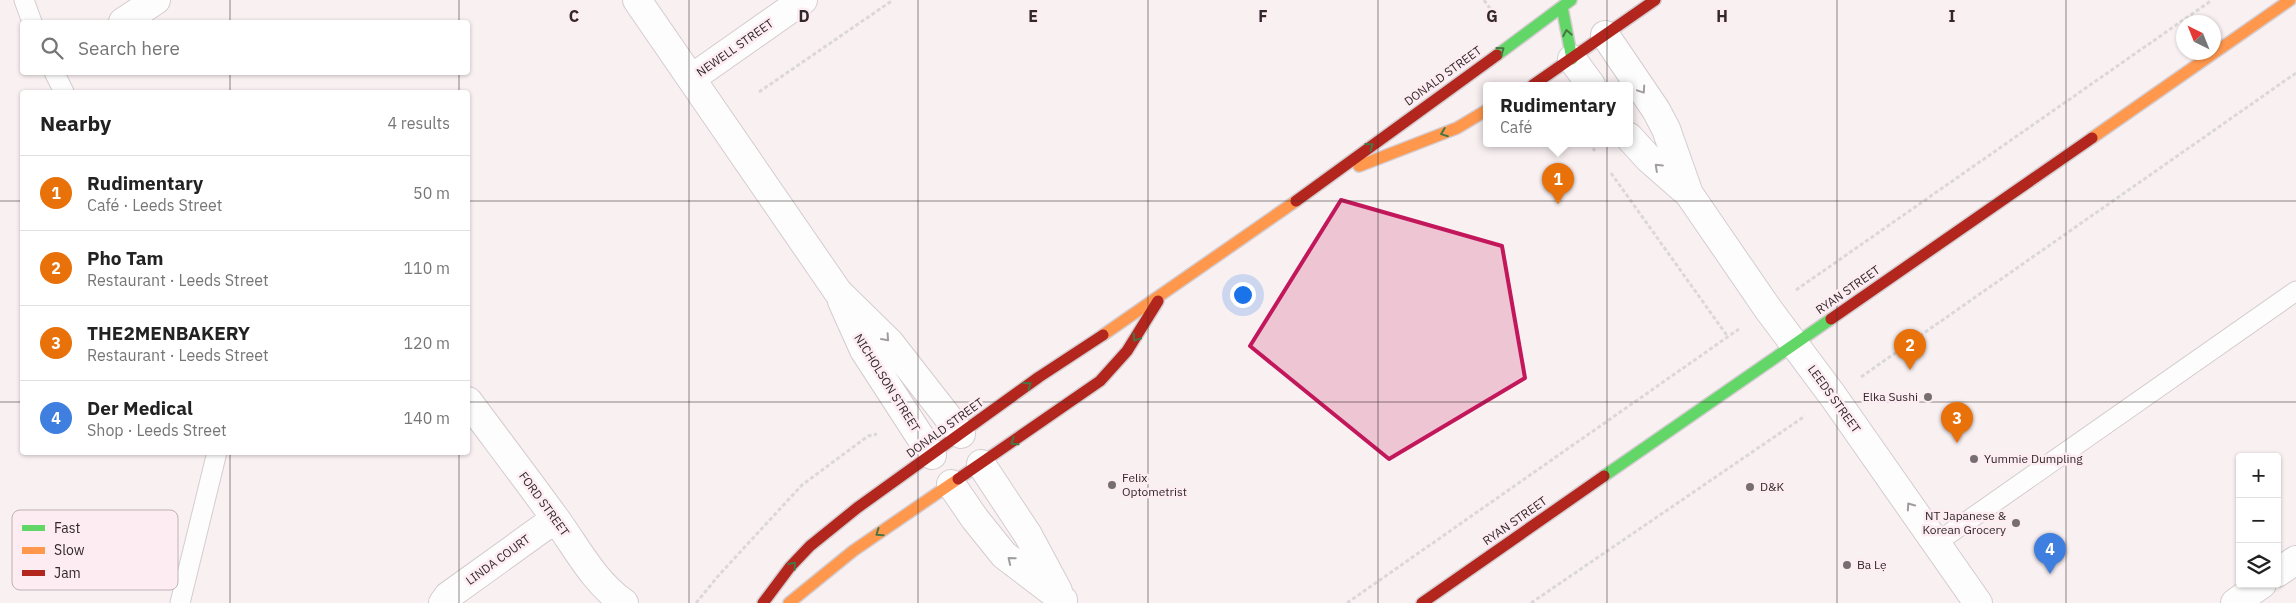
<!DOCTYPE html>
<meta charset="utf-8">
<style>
:root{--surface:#fff;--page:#f6f6f6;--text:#222;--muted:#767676;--line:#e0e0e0;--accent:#766e70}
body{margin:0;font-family:"IBM Plex Sans",sans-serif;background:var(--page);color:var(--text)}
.controls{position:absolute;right:15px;bottom:15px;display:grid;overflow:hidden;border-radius:5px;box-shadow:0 1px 4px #0004}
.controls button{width:45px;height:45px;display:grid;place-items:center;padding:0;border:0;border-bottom:1px solid var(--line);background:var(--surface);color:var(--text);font:25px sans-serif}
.compass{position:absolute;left:2176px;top:15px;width:45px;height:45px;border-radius:50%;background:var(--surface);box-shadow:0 1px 4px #0004;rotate:317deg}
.you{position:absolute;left:1242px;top:294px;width:18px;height:18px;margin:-12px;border:4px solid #fff;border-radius:50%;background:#1a73e8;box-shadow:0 0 0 8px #1a73e833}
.badge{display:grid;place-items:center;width:32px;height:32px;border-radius:50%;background:var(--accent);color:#fff;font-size:16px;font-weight:700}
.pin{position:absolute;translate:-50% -41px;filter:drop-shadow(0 1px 2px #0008)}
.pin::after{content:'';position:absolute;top:26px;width:18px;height:15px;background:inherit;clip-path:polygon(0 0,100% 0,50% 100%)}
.popup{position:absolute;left:1483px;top:82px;width:150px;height:65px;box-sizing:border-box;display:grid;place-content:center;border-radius:5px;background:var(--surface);filter:drop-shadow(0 1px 4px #0005);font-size:16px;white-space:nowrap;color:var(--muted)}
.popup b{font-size:19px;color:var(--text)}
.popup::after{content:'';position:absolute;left:50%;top:100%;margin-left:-10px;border:10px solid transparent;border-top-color:var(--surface)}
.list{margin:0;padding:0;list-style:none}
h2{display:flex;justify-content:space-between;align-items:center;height:65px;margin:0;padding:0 20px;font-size:21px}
h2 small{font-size:16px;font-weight:400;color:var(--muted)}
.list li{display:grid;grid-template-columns:32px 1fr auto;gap:15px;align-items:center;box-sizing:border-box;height:75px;padding:0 20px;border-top:1px solid var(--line)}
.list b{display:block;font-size:19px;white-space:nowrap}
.list p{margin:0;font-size:16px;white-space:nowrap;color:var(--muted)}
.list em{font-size:16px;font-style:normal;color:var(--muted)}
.icon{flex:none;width:28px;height:28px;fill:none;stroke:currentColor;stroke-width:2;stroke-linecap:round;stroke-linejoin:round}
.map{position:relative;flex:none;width:2296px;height:603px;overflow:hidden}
.search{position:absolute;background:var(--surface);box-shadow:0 1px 4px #0004;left:20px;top:20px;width:450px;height:55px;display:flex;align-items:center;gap:12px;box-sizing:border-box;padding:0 18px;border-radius:5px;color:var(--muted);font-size:19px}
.panel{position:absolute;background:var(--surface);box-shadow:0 1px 4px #0004;left:20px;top:90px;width:450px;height:365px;border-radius:5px}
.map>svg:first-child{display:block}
</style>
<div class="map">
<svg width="2296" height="603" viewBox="0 0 2296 603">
<rect width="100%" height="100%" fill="#f9f0f2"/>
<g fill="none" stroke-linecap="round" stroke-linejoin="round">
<defs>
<path id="lane" d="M24 0 32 22
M54 72 64 92
M1936 543 2296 291
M180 603 217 452"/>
<path id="street" d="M637 0 838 292 890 343 961 434
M123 22 156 0
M1605 35 1656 110 1666 129 1689 194
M1572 59 1591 85
M692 78 803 0
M1629 137 1649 159 1689 194 1768 309 1833 396 1978 603
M842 301 864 350 932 455
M468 401C497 440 526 478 555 518 577 548 593 581 624 603
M981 464 1028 535 1058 591
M951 484 975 519 1004 555 1063 600
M2277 573 2296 560
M443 603 448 596 555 519
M2235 603 2262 584"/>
<path id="fast" d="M1562 7 1572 59
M1497 55 1571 0
M1604 476 1831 319"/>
<path id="slow" d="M2092 138 2290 0
M1359 166 1457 128 1487 110
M1103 335 1296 201
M789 603 853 551 958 479"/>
<path id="jam" d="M1533 85 1655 0
M1296 201 1497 55
M1831 319 2092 138
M958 479 1100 381 1127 351 1158 301
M763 603 790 567 810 546 857 508 1039 377 1103 335
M1422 603 1604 476"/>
</defs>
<use href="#lane" stroke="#d4cccf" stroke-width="21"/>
<use href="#street" stroke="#d4cccf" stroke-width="30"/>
<use href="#fast" stroke="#d4cccf" stroke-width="14"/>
<use href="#slow" stroke="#d4cccf" stroke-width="14"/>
<use href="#jam" stroke="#d4cccf" stroke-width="14"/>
<path stroke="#dbd8d9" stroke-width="3" stroke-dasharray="4 2.5" stroke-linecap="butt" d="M1484 0 1494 14
M759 92 893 0
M1589 143 1595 151
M1611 173 1728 337
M1796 290 2212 0
M1861 377 2296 73
M696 603 719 575 802 485 868 436 877 434
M1347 603 1739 329
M1531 603 1805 416"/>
<use href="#lane" stroke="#fefdfd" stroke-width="19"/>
<use href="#street" stroke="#fefdfd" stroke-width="28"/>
<use href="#fast" stroke="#63d668" stroke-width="11"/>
<use href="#slow" stroke="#ff974d" stroke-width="11"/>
<use href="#jam" stroke="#b3261e" stroke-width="11"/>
</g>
<defs><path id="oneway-chevron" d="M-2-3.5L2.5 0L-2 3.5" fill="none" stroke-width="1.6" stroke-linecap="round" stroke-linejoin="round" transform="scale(1.25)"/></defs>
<g stroke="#477646">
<use href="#oneway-chevron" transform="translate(1567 33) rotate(-100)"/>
<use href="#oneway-chevron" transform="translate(1501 50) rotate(-36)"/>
<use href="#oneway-chevron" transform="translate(1444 133) rotate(159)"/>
<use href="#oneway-chevron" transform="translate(1370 146) rotate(-36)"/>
<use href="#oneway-chevron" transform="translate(1136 338) rotate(123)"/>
<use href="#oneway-chevron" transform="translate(1028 385) rotate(-36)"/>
<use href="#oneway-chevron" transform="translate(1014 442) rotate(146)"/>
<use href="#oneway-chevron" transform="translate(879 533) rotate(145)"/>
<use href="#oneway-chevron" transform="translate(793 565) rotate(-48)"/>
</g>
<g stroke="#a19d9e">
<use href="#oneway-chevron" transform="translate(1642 90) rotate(56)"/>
<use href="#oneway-chevron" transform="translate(1658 167) rotate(-137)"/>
<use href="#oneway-chevron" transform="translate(886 338) rotate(48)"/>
<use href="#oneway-chevron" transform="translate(1910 506) rotate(-125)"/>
<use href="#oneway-chevron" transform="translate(1011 560) rotate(-141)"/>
</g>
<path fill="#c2185b" fill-opacity="0.2" stroke="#c2185b" stroke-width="4" stroke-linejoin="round" d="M1341 200 1502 246 1525 378 1389 459 1250 346Z"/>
<path fill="none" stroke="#30282a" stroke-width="1" stroke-opacity="0.55" d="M230 0V22M459 0V22M689 0V603M918 0V603M1148 0V603M1378 0V603M1607 0V603M1837 0V603M2066 0V603M230 72V92M459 72V92M0 201H22M468 201H2296M0 402H22M468 402H2296M230 452V603M459 452V603"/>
<g fill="#766e70" stroke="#fdecf1" stroke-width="2">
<circle cx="1928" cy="397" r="5"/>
<circle cx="1974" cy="459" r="5"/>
<circle cx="1112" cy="485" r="5"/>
<circle cx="1750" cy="487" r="5"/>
<circle cx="2016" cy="523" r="5"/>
<circle cx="1847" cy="565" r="5"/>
</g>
<g text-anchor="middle" stroke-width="5" stroke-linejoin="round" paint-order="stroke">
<g font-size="12" fill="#30282a" stroke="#fdecf1">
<text transform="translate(735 48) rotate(-35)" y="4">NEWELL STREET</text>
<text transform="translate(1443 76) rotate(-36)" y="4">DONALD STREET</text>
<text transform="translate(1848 290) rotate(-35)" y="4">RYAN STREET</text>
<text transform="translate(887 383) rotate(58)" y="4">NICHOLSON STREET</text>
<text transform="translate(1834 399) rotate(54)" y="4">LEEDS STREET</text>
<text transform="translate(945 428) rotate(-36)" y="4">DONALD STREET</text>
<text transform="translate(544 504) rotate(54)" y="4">FORD STREET</text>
<text transform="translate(1515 521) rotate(-35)" y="4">RYAN STREET</text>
<text transform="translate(498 560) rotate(-36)" y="4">LINDA COURT</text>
</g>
<g font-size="12" fill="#30282a" stroke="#fdecf1" text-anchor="start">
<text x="1918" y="401" text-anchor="end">Elka Sushi</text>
<text x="1984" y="463">Yummie Dumpling</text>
<text x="1122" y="482">Felix<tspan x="1122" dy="14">Optometrist</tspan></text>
<text x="1760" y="491">D&amp;K</text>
<text x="2006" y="520" text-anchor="end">NT Japanese &amp;<tspan x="2006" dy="14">Korean Grocery</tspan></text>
<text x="1857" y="569">Ba Lẹ</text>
</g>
</g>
<rect x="12" y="510" width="166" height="80" rx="8" fill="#fdecf1" stroke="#c0b1b5" stroke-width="1"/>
<rect x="22" y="525" width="23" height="6" fill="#63d668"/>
<rect x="22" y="547" width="23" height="7" fill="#ff974d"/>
<rect x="22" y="570" width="23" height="6" fill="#b3261e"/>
<g font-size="14" fill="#30282a">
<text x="54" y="533">Fast</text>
<text x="54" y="555">Slow</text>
<text x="54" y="578">Jam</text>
</g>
<g font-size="16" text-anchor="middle" font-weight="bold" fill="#30282a" stroke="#fdecf1" stroke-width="5" stroke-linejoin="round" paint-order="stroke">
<text x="574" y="22">C</text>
<text x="804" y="22">D</text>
<text x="1033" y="22">E</text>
<text x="1263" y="22">F</text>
<text x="1492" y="22">G</text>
<text x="1722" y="22">H</text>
<text x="1952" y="22">I</text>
</g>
</svg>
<div class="controls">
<button>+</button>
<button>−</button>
<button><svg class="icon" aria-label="layers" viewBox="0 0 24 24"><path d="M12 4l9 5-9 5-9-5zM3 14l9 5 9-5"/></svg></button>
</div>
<svg class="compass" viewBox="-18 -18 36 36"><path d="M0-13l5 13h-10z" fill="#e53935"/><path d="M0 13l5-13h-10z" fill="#767676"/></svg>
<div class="you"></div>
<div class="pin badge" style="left:1558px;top:204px;background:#e8710a">1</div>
<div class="popup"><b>Rudimentary</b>Café</div>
<div class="pin badge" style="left:1910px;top:370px;background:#e8710a">2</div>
<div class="pin badge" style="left:1957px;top:443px;background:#e8710a">3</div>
<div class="pin badge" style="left:2050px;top:574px;background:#3f7fe0">4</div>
<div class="search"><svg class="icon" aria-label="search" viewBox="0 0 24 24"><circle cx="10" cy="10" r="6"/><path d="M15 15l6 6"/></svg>Search here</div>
<section class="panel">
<h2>Nearby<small>4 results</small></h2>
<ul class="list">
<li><span class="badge" style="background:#e8710a">1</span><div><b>Rudimentary</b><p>Café · Leeds Street</p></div><em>50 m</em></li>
<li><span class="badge" style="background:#e8710a">2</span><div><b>Pho Tam</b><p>Restaurant · Leeds Street</p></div><em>110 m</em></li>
<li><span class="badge" style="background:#e8710a">3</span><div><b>THE2MENBAKERY</b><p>Restaurant · Leeds Street</p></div><em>120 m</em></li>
<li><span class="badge" style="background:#3f7fe0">4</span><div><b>Der Medical</b><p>Shop · Leeds Street</p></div><em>140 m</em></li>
</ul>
</section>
</div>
